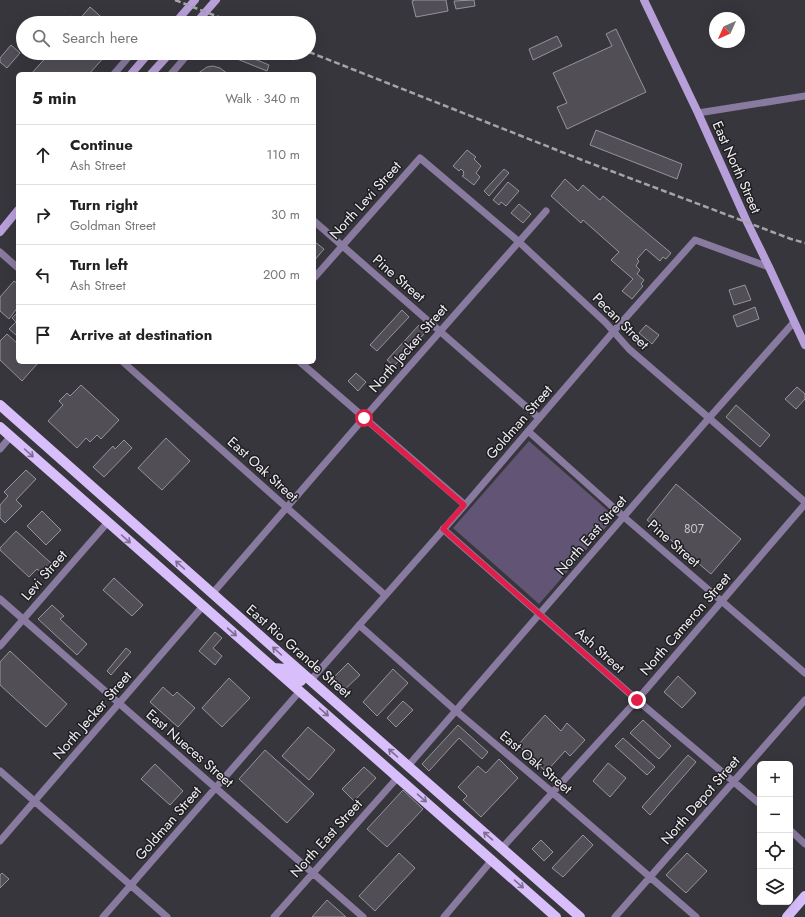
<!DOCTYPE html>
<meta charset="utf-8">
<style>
:root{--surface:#fff;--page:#f6f6f6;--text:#222;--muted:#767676;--line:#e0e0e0}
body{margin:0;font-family:Jost,sans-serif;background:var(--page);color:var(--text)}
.controls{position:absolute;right:12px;bottom:12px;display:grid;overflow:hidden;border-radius:6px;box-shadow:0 4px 16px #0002}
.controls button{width:36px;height:36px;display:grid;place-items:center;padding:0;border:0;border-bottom:1px solid var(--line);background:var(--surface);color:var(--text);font:20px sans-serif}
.compass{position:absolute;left:709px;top:12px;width:36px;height:36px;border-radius:50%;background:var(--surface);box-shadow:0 4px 16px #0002;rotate:225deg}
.stop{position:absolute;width:12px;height:12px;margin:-9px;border:3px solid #e11d48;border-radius:50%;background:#fff}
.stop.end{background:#e11d48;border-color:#fff;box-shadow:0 1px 4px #0008}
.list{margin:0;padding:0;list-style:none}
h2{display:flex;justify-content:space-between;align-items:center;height:52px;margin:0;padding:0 16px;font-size:17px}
h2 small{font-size:13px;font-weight:400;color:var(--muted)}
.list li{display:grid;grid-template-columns:26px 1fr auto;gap:12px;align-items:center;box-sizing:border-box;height:60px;padding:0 16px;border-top:1px solid var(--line)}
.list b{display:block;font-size:15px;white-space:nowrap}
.list p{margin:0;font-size:13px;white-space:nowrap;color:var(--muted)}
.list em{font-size:13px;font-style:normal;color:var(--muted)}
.icon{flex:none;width:22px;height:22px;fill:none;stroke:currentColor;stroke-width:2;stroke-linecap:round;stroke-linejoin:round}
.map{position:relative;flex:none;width:805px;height:917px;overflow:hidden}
.search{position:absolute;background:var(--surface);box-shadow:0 4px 16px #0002;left:16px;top:16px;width:300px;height:44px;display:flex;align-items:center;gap:10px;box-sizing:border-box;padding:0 14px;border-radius:22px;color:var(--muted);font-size:15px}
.panel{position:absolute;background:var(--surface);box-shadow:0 4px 16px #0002;left:16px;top:72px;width:300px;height:292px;border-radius:6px}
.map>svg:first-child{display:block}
</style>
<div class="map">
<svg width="805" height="917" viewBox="0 0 805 917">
<rect width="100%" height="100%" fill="#38363d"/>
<path fill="#615474" d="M529 441 615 517 539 604 453 528Z"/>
<path fill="#514e56" stroke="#96939c" d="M415 0H446L448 11 416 17 412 1Z
M474 0 475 6 456 9 454 1Z
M90 7 108 23H64L71 16 78 21Z
M616 29 646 92 567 129 557 107 567 103 553 73 612 46 606 34Z
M557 36 562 46 533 60 529 49Z
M11 45 20 53 7 68 0 62V58Z
M50 53H113L114 54 110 59 106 55 89 74H31Z
M234 53H240L269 65 267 71 232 57Z
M213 66 220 68 228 74H197L207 67Z
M596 130 682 164 677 179 590 145Z
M467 150 476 157 474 159 481 166 476 173 480 177 474 185 462 176 464 175 463 173 464 172 461 169 459 171 453 166Z
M504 169 509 173 489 196 484 191Z
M565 179 578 191 583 185 600 200 603 196 671 253 666 259 663 257 660 261 646 249 637 259 639 261 636 266 640 270 637 274 644 280 641 284 643 286 632 299 622 291 633 279 611 260 619 252 583 220 581 223 551 196Z
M508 182 519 191 506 206 501 202 499 205 493 200Z
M519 204 531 214 523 223 511 213Z
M315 242 324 249 314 261V243Z
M14 281 18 284V307L9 319 0 311V297Z
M745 285 751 300 734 305 729 290Z
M755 307 759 319 737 327 733 316Z
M402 310 409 317 377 351 370 345Z
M18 312V333L16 335 9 329 16 322 12 318Z
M419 325 426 332 394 366 387 360Z
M646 325 659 335 652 344 639 333Z
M7 334 18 344V362L38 363 22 381 0 360V341Z
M356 373 366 382 358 391 348 381Z
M81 385 119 420 101 439 97 435 90 442 86 438 77 448 48 421 63 405 59 401 67 393 70 396Z
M797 387 805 394V399L796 409 785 399Z
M736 405 770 435 760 447 726 417Z
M166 438 190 461 162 490 138 468Z
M124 440 132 448 104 477 93 467 113 446 115 449Z
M26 470 36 479 16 500 22 506 5 523 0 518V505L8 496 4 492Z
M676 484 741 539 711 574 647 520Z
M42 511 61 530 46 545 27 526Z
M16 531 52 564 43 574 37 569 29 577 0 550V548Z
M114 578 143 605 132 616 103 590Z
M52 605 64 616 60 619 87 644 77 655 38 619Z
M215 632 222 638 213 648 222 656 215 665 199 651Z
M126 648 131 652 111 675 107 671Z
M10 651 67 704 46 727 0 685V662Z
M348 663 360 675 342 692 330 681Z
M393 669 408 683 377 716 363 702Z
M678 676 696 693 682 708 664 692Z
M229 678 250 698 222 727 202 708Z
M163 687 173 696 177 692 195 708 178 727 150 702Z
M403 701 413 710 396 727 387 718Z
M545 715 561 731 567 723 585 740 570 756 565 751 546 772 518 745Z
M643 720 671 746 659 759 630 733Z
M458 725 488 752 482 759 459 738 429 771 422 764Z
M308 727 335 750 309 780 282 756Z
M623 738 655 767 647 775 615 746Z
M265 750 314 794 287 823 239 779Z
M688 755 696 762 650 815 642 807Z
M499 759 518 778 481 817 463 800 467 796 458 787 478 766 486 773Z
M608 763 626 778 610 797 593 781Z
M155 764 183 791 170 805 141 779Z
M364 767 376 778 354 801 342 789Z
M403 790 423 809 387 847 367 829Z
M583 835 593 845 563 877 552 868Z
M541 840 553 852 544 861 532 849Z
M399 853 415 868 375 911 359 896Z
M687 853 707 871 686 893 666 875Z
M2 873 9 879 0 888V875Z
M327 900 346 917H312Z"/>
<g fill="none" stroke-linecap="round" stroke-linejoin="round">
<path stroke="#897a9f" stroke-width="7" d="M158 23 160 21 162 23
M114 74 132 53
M171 74 189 53
M698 113 805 96
M314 221 539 418
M0 252 18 268
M314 278 420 158 518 241 606 323 629 349 709 418 805 502
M123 362 385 595
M300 362 465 505
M528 431 624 517 805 673
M0 449 11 436
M443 529 637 700 760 804
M212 594 364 418 546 211
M0 599 363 917
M359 625 455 710 553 793 696 917
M0 646 108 522
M310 681 465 505 613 332 695 240 769 267
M408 766 709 418 794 322
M0 771 167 917
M790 830 805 844
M0 841 203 606
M502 848 637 700 805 504
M103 917 300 691
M274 917 398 777
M444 917 492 860
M615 917 805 700"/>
<path stroke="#b79fd9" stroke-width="8" d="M644 0 698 113 747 222 769 267 805 345
M175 23 195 0
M196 23 216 0
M131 74 149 53
M151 74 170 53
M0 232 18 210"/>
<path stroke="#d8bffb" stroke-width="10" d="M0 405 284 657 580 917
M0 427 556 917
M274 668 286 669 301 681
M787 917 805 896"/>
<path stroke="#a6a4aa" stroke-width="2.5" stroke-dasharray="6 3" stroke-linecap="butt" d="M175 0 234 23
M309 52 582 160 791 239 805 243"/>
</g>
<defs><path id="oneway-shaft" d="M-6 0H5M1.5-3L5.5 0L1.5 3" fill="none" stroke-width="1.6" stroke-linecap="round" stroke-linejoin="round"/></defs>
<g stroke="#7c6e8e">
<use href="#oneway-shaft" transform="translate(29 453) rotate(42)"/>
<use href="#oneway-shaft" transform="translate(126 539) rotate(42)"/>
<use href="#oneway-shaft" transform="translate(180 565) rotate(-138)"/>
<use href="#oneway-shaft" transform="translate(232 632) rotate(41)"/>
<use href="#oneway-shaft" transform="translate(277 651) rotate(-138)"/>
<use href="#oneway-shaft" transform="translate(324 712) rotate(41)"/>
<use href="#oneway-shaft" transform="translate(393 753) rotate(-139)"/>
<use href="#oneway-shaft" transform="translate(422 798) rotate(41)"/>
<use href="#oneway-shaft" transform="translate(488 836) rotate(-139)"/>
<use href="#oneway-shaft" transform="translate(519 884) rotate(41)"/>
</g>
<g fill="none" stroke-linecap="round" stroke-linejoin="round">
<path stroke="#e11d48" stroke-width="5" d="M364 418 464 505 443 529 637 700"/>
</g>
<g text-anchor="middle" stroke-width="3" stroke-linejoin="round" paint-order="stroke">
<g font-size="12" fill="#c8c6cc">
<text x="694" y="533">807</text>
</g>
<g font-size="14" fill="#f0eef3" stroke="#1f1e21">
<text transform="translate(737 167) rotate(66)" y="5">East North Street</text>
<text transform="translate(365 200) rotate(-48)" y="5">North Levi Street</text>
<text transform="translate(399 278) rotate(41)" y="5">Pine Street</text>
<text transform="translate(621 321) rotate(45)" y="5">Pecan Street</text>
<text transform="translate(408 348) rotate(-49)" y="5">North Jecker Street</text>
<text transform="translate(519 422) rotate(-49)" y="5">Goldman Street</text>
<text transform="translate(263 469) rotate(42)" y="5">East Oak Street</text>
<text transform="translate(591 535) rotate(-49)" y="5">North East Street</text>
<text transform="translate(674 543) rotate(41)" y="5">Pine Street</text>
<text transform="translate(44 575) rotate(-49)" y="5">Levi Street</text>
<text transform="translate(685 624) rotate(-49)" y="5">North Cameron Street</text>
<text transform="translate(600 650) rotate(42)" y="5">Ash Street</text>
<text transform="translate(299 651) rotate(41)" y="5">East Rio Grande Street</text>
<text transform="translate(92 715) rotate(-49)" y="5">North Jecker Street</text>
<text transform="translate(190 748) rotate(41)" y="5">East Nueces Street</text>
<text transform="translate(536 762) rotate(40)" y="5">East Oak Street</text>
<text transform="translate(700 800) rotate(-49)" y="5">North Depot Street</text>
<text transform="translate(168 823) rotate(-49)" y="5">Goldman Street</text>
<text transform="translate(326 838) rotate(-48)" y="5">North East Street</text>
</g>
</g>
</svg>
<div class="controls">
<button>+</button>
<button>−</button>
<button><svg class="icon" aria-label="locate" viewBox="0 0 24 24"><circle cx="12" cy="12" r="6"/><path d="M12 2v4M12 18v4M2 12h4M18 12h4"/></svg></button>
<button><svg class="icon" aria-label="layers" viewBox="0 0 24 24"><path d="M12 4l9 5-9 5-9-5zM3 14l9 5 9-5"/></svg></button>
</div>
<svg class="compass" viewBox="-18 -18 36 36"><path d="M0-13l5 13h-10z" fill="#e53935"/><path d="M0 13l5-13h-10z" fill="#767676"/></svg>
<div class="stop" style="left:364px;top:418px"></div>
<div class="stop end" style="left:637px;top:700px"></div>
<div class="search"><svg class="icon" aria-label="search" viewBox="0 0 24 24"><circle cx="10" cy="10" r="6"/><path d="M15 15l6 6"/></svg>Search here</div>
<section class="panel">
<h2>5 min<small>Walk · 340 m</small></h2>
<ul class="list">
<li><svg class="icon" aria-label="ahead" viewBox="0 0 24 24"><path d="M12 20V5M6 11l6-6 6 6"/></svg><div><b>Continue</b><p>Ash Street</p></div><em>110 m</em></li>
<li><svg class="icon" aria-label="right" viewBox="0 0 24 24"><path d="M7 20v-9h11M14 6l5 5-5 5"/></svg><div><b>Turn right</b><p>Goldman Street</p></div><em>30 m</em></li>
<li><svg class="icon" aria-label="left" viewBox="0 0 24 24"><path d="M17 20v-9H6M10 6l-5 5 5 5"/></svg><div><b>Turn left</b><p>Ash Street</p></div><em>200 m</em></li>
<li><svg class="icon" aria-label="arrive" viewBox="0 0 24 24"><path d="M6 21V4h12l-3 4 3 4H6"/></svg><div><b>Arrive at destination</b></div></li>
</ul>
</section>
</div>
